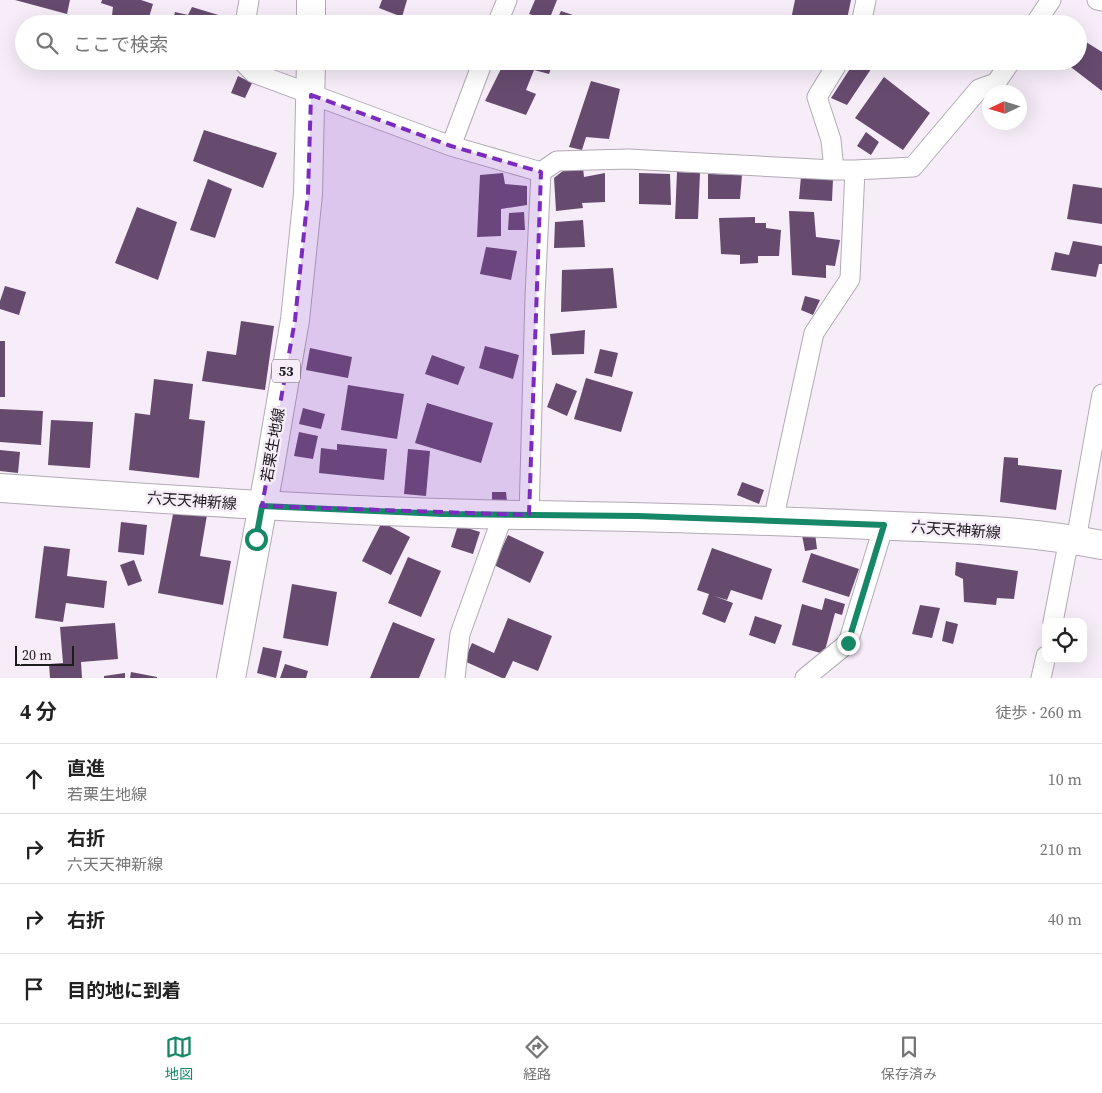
<!DOCTYPE html>
<html lang="ja">
<meta charset="utf-8">
<style>
:root{--surface:#fff;--page:#f6f6f6;--text:#222;--muted:#767676;--line:#e0e0e0;--accent:#168767}
body{margin:0;font-family:"Source Serif 4","Noto Sans JP",serif;background:var(--page);color:var(--text)}
.controls{position:absolute;right:15px;bottom:15px;display:grid;overflow:hidden;border-radius:10px;box-shadow:0 5px 20px #0002}
.controls button{width:45px;height:45px;display:grid;place-items:center;padding:0;border:0;border-bottom:1px solid var(--line);background:var(--surface);color:var(--text);font:25px sans-serif}
.compass{position:absolute;left:982px;top:85px;width:45px;height:45px;border-radius:50%;background:var(--surface);box-shadow:0 5px 20px #0002;rotate:266deg}
.scale{position:absolute;left:15px;bottom:12px;width:59px;box-sizing:border-box;padding-left:5px;border:2px solid #1e1b1f;border-top:0;font-size:14px;line-height:18px;white-space:nowrap;color:#1e1b1f;-webkit-text-stroke:4px #f6edf9;paint-order:stroke}
.stop{position:absolute;width:15px;height:15px;margin:-11px;border:4px solid #168767;border-radius:50%;background:#fff}
.stop.end{background:#168767;border-color:#fff;box-shadow:0 1px 5px #0008}
.list{margin:0;padding:0;list-style:none}
h2{display:flex;justify-content:space-between;align-items:center;height:65px;margin:0;padding:0 20px;font-size:21px}
h2 small{font-size:16px;font-weight:400;color:var(--muted)}
.list li{display:grid;grid-template-columns:32px 1fr auto;gap:15px;align-items:center;box-sizing:border-box;height:70px;padding:0 20px;border-top:1px solid var(--line)}
.list b{display:block;font-size:19px;white-space:nowrap}
.list p{margin:0;font-size:16px;white-space:nowrap;color:var(--muted)}
.list em{font-size:16px;font-style:normal;color:var(--muted)}
.icon{flex:none;width:28px;height:28px;fill:none;stroke:currentColor;stroke-width:2;stroke-linecap:round;stroke-linejoin:round}
.map{position:relative;flex:none;width:1102px;height:678px;overflow:hidden}
.search{position:absolute;background:var(--surface);box-shadow:0 5px 20px #0002;left:15px;right:15px;top:15px;height:55px;display:flex;align-items:center;gap:12px;box-sizing:border-box;padding:0 18px;border-radius:28px;color:var(--muted);font-size:19px}
.sheet{height:345px;background:var(--surface)}
nav{display:flex;justify-content:space-around;align-items:center;box-sizing:border-box;height:70px;border-top:1px solid var(--line);background:var(--surface);font-size:14px;color:var(--muted)}
nav a{display:grid;justify-items:center;gap:2px}
nav .on{color:var(--accent)}
.map>svg:first-child{display:block}
</style>
<div class="map">
<svg width="1102" height="678" viewBox="0 0 1102 678">
<rect width="100%" height="100%" fill="#f6edf9"/>
<path fill="#664b6f" d="M15 0H70L67 14Z
M102 0H141L153 4 147 24H111L113 7 101 3Z
M382 0H407L402 17 379 8Z
M535 0H557L549 20 529 14Z
M795 0H851L846 24H790Z
M192 7 225 17 223 24H172L175 12 188 15Z
M561 11 579 17 576 24H555Z
M1078 37 1102 52V91L1063 61H1078Z
M505 61 553 63 549 74 534 70 526 90 536 94 526 115 485 101Z
M575 61H596L594 67Z
M783 61H819L817 70 783 66Z
M855 61H873L875 63 847 105 831 98Z
M238 76 252 83 245 98 231 93Z
M884 77 930 113 903 150 855 118Z
M591 81 620 89 609 139 586 137 582 150 569 147Z
M204 130 277 153 263 188 193 161Z
M866 132 879 142 871 155 857 146Z
M583 168 584 177 605 173V202L582 203 583 208 556 211 554 178 564 170Z
M677 172 700 173 698 219H675Z
M503 173 505 184 527 186V205L501 209V236L477 237 480 175Z
M639 173 670 174 671 205 639 204Z
M708 174 742 175 740 199H708Z
M801 176 833 179 832 201 799 199Z
M208 179 232 189 215 238 190 230Z
M1073 184 1102 188V224L1067 219Z
M137 207 177 222 158 280 115 263Z
M789 211 814 212 816 237 840 240 835 266 826 265V278L792 275Z
M524 212 525 230H508L509 213Z
M755 217V223H766V228L781 230 779 256H758V263L740 264V255L721 254 719 218Z
M583 220 585 247 554 248 555 222Z
M1073 241 1102 246V264H1099L1096 277 1051 270 1055 252 1069 255Z
M486 247 517 251 511 280 480 274Z
M613 268 617 308 561 312 562 270Z
M5 286 26 292 19 315 0 309V301Z
M805 296 820 300 813 315 801 310Z
M241 321 274 326 265 390 202 381 207 351 236 355Z
M585 330 584 354 552 355 550 334Z
M0 341H5V397H0Z
M485 346 519 355 513 379 479 368Z
M310 348 352 357 348 378 306 370Z
M600 349 618 353 612 377 594 373Z
M432 355 465 367 458 385 425 374Z
M586 378 633 392 621 432 574 419Z
M154 379 193 384 189 419 205 421 199 478 129 470 135 413 150 415Z
M556 383 577 391 567 416 547 407Z
M348 385 404 394 397 439 341 430Z
M427 403 493 423 481 463 415 443Z
M303 408 325 414 321 429 299 424Z
M0 409 43 411 41 445 0 442Z
M51 420 93 422 90 468 48 465Z
M299 432 318 436 313 459 294 456Z
M337 444 387 449 384 480 319 473 321 448 337 450Z
M408 449 430 451 426 496 404 494Z
M0 450 20 452 18 473 0 471Z
M1004 457 1018 458V465L1062 470 1056 510 1000 502Z
M742 482 764 490 759 504 737 495Z
M492 492H506L507 501 492 502Z
M174 509 207 515 200 556 231 561 223 605 158 593Z
M121 522 147 525 144 555 118 552Z
M382 522 410 537 391 575 362 561Z
M458 525 480 532 473 554 451 547Z
M815 533 817 549 805 551 802 535Z
M508 535 544 552 530 583 494 565Z
M44 546 70 549 67 576 107 581 104 608 66 603 63 622 35 618Z
M712 548 772 569 762 600 731 590 727 600 714 596 733 603 725 623 702 614 709 594 697 590Z
M811 553 859 569 849 597 802 582Z
M408 557 441 571 421 617 388 603Z
M134 560 142 581 128 586 120 565Z
M956 562 1018 571 1014 599 997 598 996 605 964 602 963 579 955 575Z
M292 584 337 592 328 646 283 638Z
M825 598 845 604 842 615 835 613 824 654 792 645 802 604 822 610Z
M920 605 940 608 932 638 912 634Z
M755 616 782 625 775 644 749 635Z
M508 618 552 636 538 671 513 661 505 678H502L464 661 472 643 494 653Z
M946 621 958 624 953 644 942 641Z
M393 622 435 639 419 678H370Z
M115 623 118 659 81 662 82 678H50L49 664 63 663 60 627Z
M263 647 282 651 276 678 257 673Z
M285 664 308 671 306 678H280Z
M131 672 157 677V678H130Z
M125 673V678H104V676Z"/>
<g fill="none" stroke-linecap="round" stroke-linejoin="round">
<defs>
<path id="street" d="M1097 0 1102 1
M245 24 249 0
M497 24 507 0
M861 24 866 0
M1035 24 1051 0
M242 61 254 73 451 146 483 61
M451 146 541 172 535 296 529 515
M855 170 913 167 979 89 996 83 1011 61
M541 172 557 161 628 159 834 170 831 140 817 97 839 61
M773 521 814 333 850 279 855 170H834
M1076 540 1102 394
M1053 622 1069 539
M455 678 460 634 503 515
M805 678 848 643 884 525
M1041 678 1046 656"/>
<path id="secondary" d="M0 488C177 500 354 513 532 515 645 517 757 520 870 525 947 528 1027 530 1102 545"/>
<path id="primary" d="M311 24V0
M231 678 269 472 295 320 308 194 311 61"/>
</defs>
<use href="#street" stroke="#b2aab5" stroke-width="21"/>
<use href="#secondary" stroke="#b2aab5" stroke-width="30"/>
<use href="#primary" stroke="#b2aab5" stroke-width="30"/>
<use href="#street" stroke="#fff" stroke-width="19"/>
<use href="#secondary" stroke="#fff" stroke-width="28"/>
<use href="#primary" stroke="#fff" stroke-width="28"/>
</g>
<g fill="none" stroke-linecap="round" stroke-linejoin="round">
<path stroke="#168767" stroke-width="6" d="M256 539 262 506 443 514 638 516 884 525 848 643"/>
</g>
<path fill="#7b2cbf" fill-opacity="0.2" stroke="#7b2cbf" stroke-width="4" stroke-dasharray="10 6" stroke-linejoin="round" d="M311 95 451 146 541 172 529 515 262 506 295 320 308 194Z"/>
<g text-anchor="middle" stroke-width="5" stroke-linejoin="round" paint-order="stroke">
<rect fill="#f6edf9" stroke="#5f5a60" stroke-width="1" x="272" y="359.5" width="28" height="23" rx="4"/>
<g font-size="14" font-weight="bold" fill="#1e1b1f">
<text x="286" y="376">53</text>
</g>
<g font-size="15" fill="#1e1b1f" stroke="#f6edf9">
<text transform="translate(273 445) rotate(-80)" y="5">若栗生地線</text>
<text transform="translate(192 501) rotate(4)" y="5">六天天神新線</text>
<text transform="translate(956 530) rotate(4)" y="5">六天天神新線</text>
</g>
</g>
</svg>
<div class="controls">
<button><svg class="icon" aria-label="locate" viewBox="0 0 24 24"><circle cx="12" cy="12" r="6"/><path d="M12 2v4M12 18v4M2 12h4M18 12h4"/></svg></button>
</div>
<svg class="compass" viewBox="-18 -18 36 36"><path d="M0-13l5 13h-10z" fill="#e53935"/><path d="M0 13l5-13h-10z" fill="#767676"/></svg>
<div class="scale">20 m</div>
<div class="stop" style="left:256px;top:539px"></div>
<div class="stop end" style="left:848px;top:643px"></div>
<div class="search"><svg class="icon" aria-label="search" viewBox="0 0 24 24"><circle cx="10" cy="10" r="6"/><path d="M15 15l6 6"/></svg>ここで検索</div>
</div>
<section class="sheet">
<h2>4 分<small>徒歩 · 260 m</small></h2>
<ul class="list">
<li><svg class="icon" aria-label="ahead" viewBox="0 0 24 24"><path d="M12 20V5M6 11l6-6 6 6"/></svg><div><b>直進</b><p>若栗生地線</p></div><em>10 m</em></li>
<li><svg class="icon" aria-label="right" viewBox="0 0 24 24"><path d="M7 20v-9h11M14 6l5 5-5 5"/></svg><div><b>右折</b><p>六天天神新線</p></div><em>210 m</em></li>
<li><svg class="icon" aria-label="right" viewBox="0 0 24 24"><path d="M7 20v-9h11M14 6l5 5-5 5"/></svg><div><b>右折</b></div><em>40 m</em></li>
<li><svg class="icon" aria-label="arrive" viewBox="0 0 24 24"><path d="M6 21V4h12l-3 4 3 4H6"/></svg><div><b>目的地に到着</b></div></li>
</ul>
</section>
<nav>
<a class="on"><svg class="icon" aria-label="map" viewBox="0 0 24 24"><path d="M3 6l6-2 6 2 6-2v14l-6 2-6-2-6 2zM9 4v14M15 6v14"/></svg>地図</a>
<a><svg class="icon" aria-label="directions" viewBox="0 0 24 24"><path d="M12 3l9 9-9 9-9-9zM9 14v-3h6M13 9l2 2-2 2"/></svg>経路</a>
<a><svg class="icon" aria-label="saved" viewBox="0 0 24 24"><path d="M7 4h10v16l-5-4-5 4z"/></svg>保存済み</a>
</nav>
